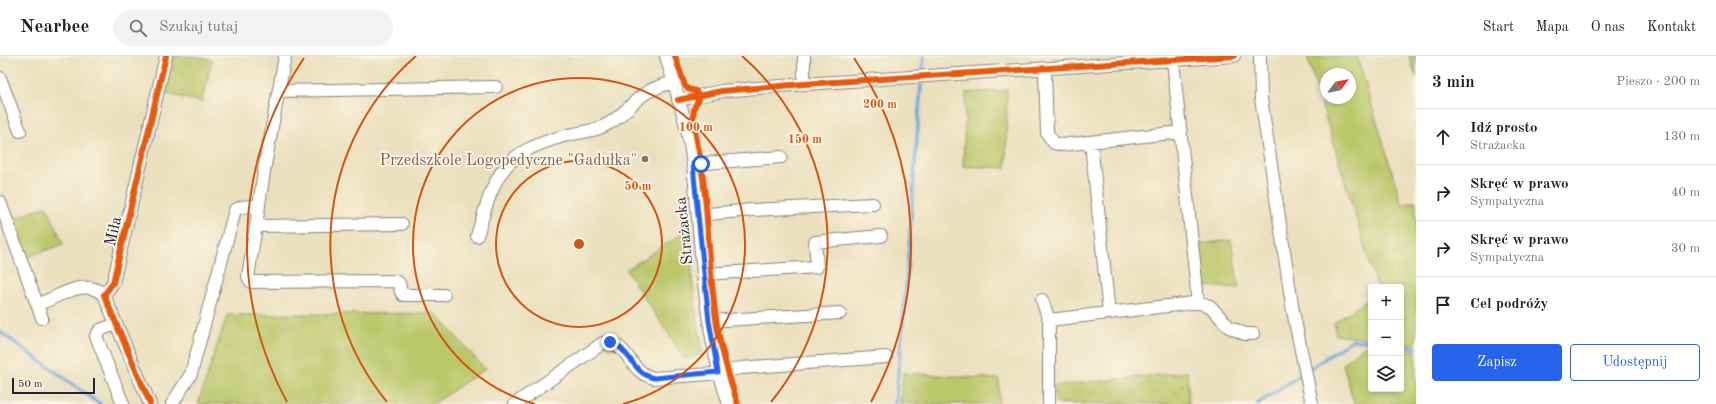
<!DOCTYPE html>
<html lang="pl">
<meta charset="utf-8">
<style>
:root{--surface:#fff;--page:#f2f2f2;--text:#222;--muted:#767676;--line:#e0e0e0;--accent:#2563eb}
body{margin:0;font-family:"Old Standard TT",serif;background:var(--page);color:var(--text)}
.controls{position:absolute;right:12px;bottom:12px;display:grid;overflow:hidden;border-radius:4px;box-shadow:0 2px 6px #0003}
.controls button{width:36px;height:36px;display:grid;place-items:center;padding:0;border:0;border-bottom:1px solid var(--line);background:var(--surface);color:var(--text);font:20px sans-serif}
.compass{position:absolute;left:1320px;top:12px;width:36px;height:36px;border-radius:50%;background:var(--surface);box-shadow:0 2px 6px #0003;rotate:58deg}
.scale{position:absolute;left:12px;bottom:10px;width:83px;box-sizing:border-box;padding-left:4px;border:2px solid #22223b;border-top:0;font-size:11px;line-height:14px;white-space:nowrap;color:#22223b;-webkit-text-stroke:3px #fcf5e5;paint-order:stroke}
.stop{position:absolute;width:12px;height:12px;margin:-9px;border:3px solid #2563eb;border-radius:50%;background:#fff}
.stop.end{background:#2563eb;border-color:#fff;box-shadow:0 1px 4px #0008}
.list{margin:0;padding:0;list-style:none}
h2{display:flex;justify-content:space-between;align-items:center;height:52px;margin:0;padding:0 16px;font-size:17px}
h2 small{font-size:13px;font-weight:400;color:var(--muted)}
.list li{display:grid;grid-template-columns:26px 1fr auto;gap:12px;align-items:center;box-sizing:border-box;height:56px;padding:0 16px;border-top:1px solid var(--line)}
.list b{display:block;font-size:15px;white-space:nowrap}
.list p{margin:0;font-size:13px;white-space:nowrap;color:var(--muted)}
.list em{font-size:13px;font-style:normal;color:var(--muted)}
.actions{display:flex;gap:8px;padding:12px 16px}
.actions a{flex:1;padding:9px 0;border:1px solid var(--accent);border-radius:4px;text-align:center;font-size:14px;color:var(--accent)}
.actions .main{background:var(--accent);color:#fff}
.icon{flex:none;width:22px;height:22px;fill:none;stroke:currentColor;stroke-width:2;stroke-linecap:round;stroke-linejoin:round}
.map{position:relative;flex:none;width:1416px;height:348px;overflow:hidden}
header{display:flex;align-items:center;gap:24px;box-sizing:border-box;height:56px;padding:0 20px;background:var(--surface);border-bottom:1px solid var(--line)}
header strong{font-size:19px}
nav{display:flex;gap:22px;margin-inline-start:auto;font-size:14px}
.search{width:280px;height:36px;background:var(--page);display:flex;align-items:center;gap:10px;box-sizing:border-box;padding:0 14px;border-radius:22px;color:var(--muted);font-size:15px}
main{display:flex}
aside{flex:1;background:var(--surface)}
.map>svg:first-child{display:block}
</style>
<header>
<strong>Nearbee</strong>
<div class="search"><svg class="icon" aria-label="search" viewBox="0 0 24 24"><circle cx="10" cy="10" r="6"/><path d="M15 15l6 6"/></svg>Szukaj tutaj</div>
<nav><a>Start</a><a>Mapa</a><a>O nas</a><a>Kontakt</a></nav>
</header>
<main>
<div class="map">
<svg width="1416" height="348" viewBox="0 0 1416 348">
<defs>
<pattern id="park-crowns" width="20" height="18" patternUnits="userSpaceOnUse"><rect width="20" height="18" fill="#bac86a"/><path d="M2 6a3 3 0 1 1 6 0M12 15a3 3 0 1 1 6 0" fill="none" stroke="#a0ac5d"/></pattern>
</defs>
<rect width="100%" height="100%" fill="#fcf5e5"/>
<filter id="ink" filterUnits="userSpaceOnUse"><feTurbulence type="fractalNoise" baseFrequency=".025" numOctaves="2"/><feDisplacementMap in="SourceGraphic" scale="8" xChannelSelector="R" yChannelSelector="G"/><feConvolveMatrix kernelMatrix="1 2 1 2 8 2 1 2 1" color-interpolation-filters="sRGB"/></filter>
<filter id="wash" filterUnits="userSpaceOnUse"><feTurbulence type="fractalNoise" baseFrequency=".012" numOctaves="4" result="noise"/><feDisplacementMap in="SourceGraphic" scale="16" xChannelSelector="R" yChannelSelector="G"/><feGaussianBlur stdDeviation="0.9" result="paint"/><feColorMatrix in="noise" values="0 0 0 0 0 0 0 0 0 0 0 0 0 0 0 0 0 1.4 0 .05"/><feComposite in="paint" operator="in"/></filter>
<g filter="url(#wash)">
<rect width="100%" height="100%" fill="#eae0bd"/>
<path fill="#bac86a" stroke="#6e7552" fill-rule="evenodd" d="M172 0H196L212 4 202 46 163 37Z
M1307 0H1357L1402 149 1416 145V289L1401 287V231H1377ZM1326 18H1350V42H1326Z
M1409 0H1416V21Z
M1007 34 1006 112 963 110 966 37Z
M47 150 63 188 25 202 11 164Z
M688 174C688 180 693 189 692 195 690 228 698 264 703 298L685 303 626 214Z
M1231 184 1239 232 1204 230 1200 188Z
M1371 241V283L1336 279 1334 267Z
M435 257 485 313 433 348H198L227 259Z
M1364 290H1371V333H1401V294L1416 295V348H1354L1343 308Z
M903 317 999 323V348H900Z"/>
<path fill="url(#park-crowns)" stroke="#6e7552" d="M1187 316 1189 348H1056L1053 330Z"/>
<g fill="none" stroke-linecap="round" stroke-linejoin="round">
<path stroke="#71a5dd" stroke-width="3.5" d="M922 16 924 0
M0 276 100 348
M1401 290 1416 292
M1308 314 1352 284 1371 286
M895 348 904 256 921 29
M1258 348 1303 317"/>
</g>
</g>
<g filter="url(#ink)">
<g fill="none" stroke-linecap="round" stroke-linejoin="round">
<defs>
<path id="minor" d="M285 0 264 115 256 170 402 168
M666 0C676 35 689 72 693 109 702 189 702 271 729 348
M1260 0 1261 42 1293 255 1312 348
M1045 14 1047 77 1054 87 1062 89 1181 76
M0 22 20 75
M804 28V0
M279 35 496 31
M678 44 722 35 804 28 1234 0
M1091 87 1109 257
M693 108 781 101
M0 146 42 262
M698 159 752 154 873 148
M256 170 248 221 251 226 395 225 399 227 401 236 403 239H444
M477 180C495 120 499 98 564 80 579 76 595 76 608 68 621 61 631 48 643 39 652 32 663 29 674 26
M704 218 817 211 815 186 881 180
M1042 244 1049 264V348
M44 246C63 238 86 222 104 239
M1193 247H1201L1210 250 1229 271 1245 278H1253
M1049 264 1193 247 1197 243V235L1173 5
M709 265 840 257
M116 268 100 274 96 280 123 348
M150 348 104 239 113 227 166 0
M172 348 191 318 235 154C242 149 250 150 259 150
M515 348 603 287C630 285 627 316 654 322L710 318 741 312 886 301"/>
</defs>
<use href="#minor" stroke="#86817c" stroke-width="14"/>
<use href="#minor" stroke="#fff" stroke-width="12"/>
<defs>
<path id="cycleway" d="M675 0 685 30 688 33 696 35 699 44C689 53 695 73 697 85 710 147 707 212 718 275 723 300 730 324 738 348
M678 44 722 35 804 28 1234 0
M150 347 104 239 113 227 166 0"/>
</defs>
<use href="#cycleway" stroke="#fcf5e5" stroke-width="8"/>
<use href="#cycleway" stroke="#e8590c" stroke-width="6"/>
</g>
</g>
<g fill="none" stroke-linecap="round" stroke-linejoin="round" filter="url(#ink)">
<path stroke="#2563eb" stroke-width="5" d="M610 286C631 293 631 317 654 322L718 316 709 265 695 130 693 108H701"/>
</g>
<g fill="none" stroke="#d45411" stroke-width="2">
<circle cx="579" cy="188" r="83"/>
<path d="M535 348A166 166 0 1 1 623 348"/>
<path d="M387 346A249 249 0 0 1 416 0M742 0A249 249 0 0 1 771 346"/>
<path d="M287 346A332 332 0 0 1 304 2M854 2A332 332 0 0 1 871 346"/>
</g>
<circle fill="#8d6e63" stroke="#fcf5e5" stroke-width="1.5" cx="645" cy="103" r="4"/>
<g text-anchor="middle" stroke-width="3.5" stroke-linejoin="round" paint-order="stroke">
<g font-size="16" fill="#785e54" stroke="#fcf5e5" text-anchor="end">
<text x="637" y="109">Przedszkole Logopedyczne "Gadułka"</text>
</g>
<g font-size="16" fill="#22223b" stroke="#fcf5e5">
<text transform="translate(112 175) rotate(-77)" y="6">Miła</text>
<text transform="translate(683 175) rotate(-96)" y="6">Strażacka</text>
</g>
</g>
<circle cx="579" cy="188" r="6" fill="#d45411" stroke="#fcf5e5" stroke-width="2"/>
<g font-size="12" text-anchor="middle" font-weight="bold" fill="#d45411" stroke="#fcf5e5" stroke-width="3.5" stroke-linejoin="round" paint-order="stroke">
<text x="880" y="52">200 m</text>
<text x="696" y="75">100 m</text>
<text x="805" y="87">150 m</text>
<text x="638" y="134">50 m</text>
</g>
</svg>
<div class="controls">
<button>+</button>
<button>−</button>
<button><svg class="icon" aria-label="layers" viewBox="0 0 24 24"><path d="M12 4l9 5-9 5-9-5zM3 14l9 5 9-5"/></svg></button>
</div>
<svg class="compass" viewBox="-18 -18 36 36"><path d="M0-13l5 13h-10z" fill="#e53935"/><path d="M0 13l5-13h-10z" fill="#767676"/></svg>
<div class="scale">50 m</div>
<div class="stop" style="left:701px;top:108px"></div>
<div class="stop end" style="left:610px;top:286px"></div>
</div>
<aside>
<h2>3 min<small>Pieszo · 200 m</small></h2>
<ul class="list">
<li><svg class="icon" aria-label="ahead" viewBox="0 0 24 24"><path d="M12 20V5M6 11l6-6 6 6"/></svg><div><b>Idź prosto</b><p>Strażacka</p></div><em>130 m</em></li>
<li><svg class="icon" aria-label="right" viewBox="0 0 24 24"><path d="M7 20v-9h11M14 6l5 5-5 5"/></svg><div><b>Skręć w prawo</b><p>Sympatyczna</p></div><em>40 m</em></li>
<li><svg class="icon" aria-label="right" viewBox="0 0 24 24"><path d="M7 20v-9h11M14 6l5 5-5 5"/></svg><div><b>Skręć w prawo</b><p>Sympatyczna</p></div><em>30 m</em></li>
<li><svg class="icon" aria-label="arrive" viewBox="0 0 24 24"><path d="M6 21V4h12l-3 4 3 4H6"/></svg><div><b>Cel podróży</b></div></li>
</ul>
<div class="actions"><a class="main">Zapisz</a><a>Udostępnij</a></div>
</aside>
</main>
